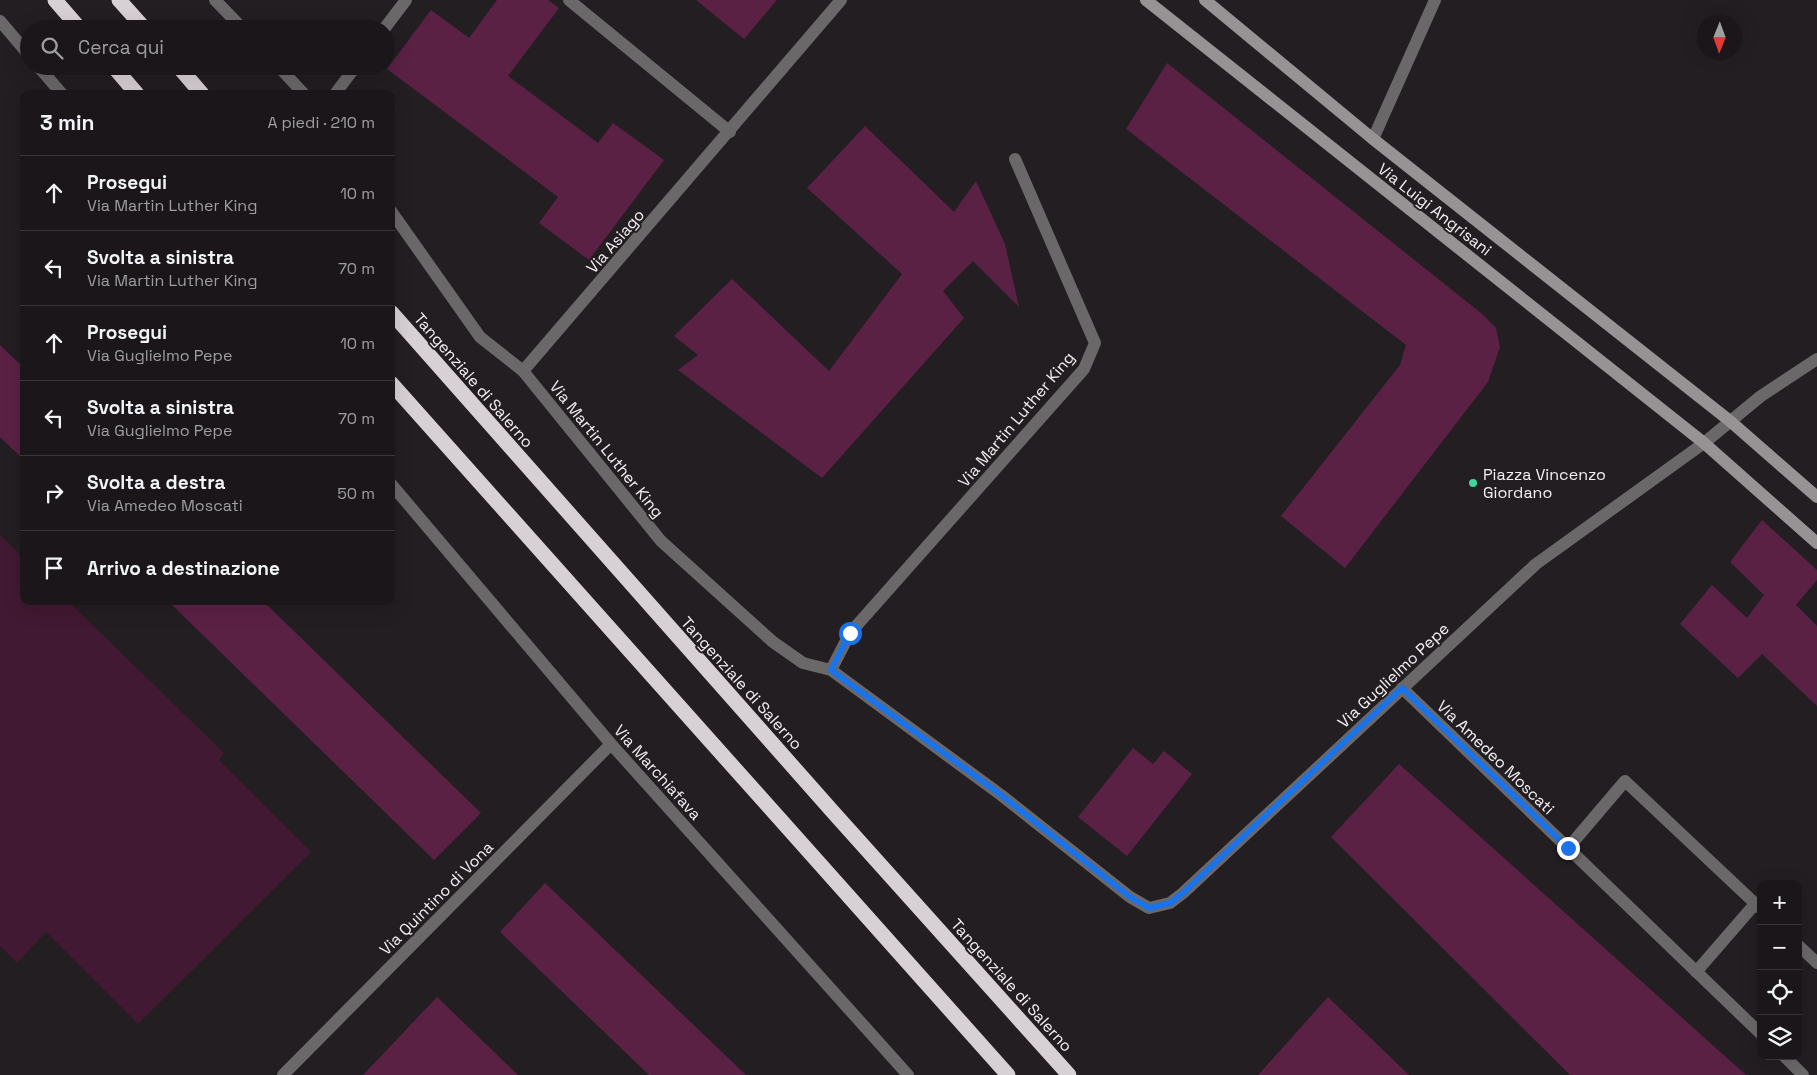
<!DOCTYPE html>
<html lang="it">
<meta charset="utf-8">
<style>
:root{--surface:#1a1619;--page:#272326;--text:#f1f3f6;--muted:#9f9fa2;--line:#383538}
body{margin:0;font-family:"Space Grotesk",sans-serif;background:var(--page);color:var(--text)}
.controls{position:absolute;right:15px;bottom:15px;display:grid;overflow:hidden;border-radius:10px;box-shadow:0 5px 20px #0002}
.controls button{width:45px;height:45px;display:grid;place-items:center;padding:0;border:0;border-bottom:1px solid var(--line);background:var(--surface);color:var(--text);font:25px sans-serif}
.compass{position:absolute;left:1697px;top:15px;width:45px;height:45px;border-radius:50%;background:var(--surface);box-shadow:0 5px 20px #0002;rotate:181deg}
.stop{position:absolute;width:15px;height:15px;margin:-11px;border:4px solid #1a73e8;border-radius:50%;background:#fff}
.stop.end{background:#1a73e8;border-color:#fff;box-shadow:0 1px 5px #0008}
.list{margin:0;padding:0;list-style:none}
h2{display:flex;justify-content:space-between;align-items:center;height:65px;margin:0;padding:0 20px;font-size:21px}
h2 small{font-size:16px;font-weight:400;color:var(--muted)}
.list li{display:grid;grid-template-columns:32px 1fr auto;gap:15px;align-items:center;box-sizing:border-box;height:75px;padding:0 20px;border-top:1px solid var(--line)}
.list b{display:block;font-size:19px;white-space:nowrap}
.list p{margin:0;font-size:16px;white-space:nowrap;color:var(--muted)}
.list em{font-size:16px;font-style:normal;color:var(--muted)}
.icon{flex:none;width:28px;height:28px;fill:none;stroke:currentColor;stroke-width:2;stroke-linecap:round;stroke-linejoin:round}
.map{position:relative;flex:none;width:1817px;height:1075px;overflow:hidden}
.search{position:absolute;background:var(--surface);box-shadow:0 5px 20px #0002;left:20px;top:20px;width:375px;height:55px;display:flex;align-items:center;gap:12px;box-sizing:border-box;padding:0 18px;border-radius:28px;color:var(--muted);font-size:19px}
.panel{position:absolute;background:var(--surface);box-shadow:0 5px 20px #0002;left:20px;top:90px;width:375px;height:515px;border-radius:10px}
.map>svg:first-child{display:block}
</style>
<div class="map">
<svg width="1817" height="1075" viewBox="0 0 1817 1075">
<rect width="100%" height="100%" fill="#231e21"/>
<path fill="#421932" d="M0 535 24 558V601H68L224 753 219 760 311 852 138 1024 46 932 17 963 0 946Z"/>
<path fill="#5b2145" d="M497 0H548L559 8 508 76 598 143 613 123 664 160 589 260 539 223 558 197 387 69 431 10 469 38Z
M696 0H777L744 39Z
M1167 63 1481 313 1496 328 1500 347 1488 382 1345 568 1281 516 1400 365 1406 345 1126 129Z
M865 126 954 212 976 181 1005 244 1019 307 973 261 943 291 964 318 822 478 678 370 698 355 674 336 732 279 829 371 902 274 807 188Z
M0 345 24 368V460L0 437Z
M1762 520 1817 570V580L1796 605 1817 626V706L1762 654 1738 678 1680 624 1712 585 1747 618 1764 595 1730 562Z
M168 601H263L481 813 434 860Z
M1133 748 1153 764 1164 751 1192 774 1127 856 1078 817Z
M1399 764 1746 1075H1570L1331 837Z
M545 883 746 1075H649L500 932Z
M437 997 518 1075H363Z
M1328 997 1409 1075H1258Z"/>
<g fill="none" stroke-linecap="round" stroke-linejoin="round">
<path stroke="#6b686a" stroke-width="12" d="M215 0 243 29
M569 0 730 132
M0 21 29 55
M384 29 406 0
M38 66 62 94
M278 66 304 94
M335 94 356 66
M1373 139 1435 0
M391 211 480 337 523 371 661 541 773 642 803 663 831 670 1001 795 1130 897 1149 908 1170 903 1183 893 1536 564 1704 443 1761 396 1817 359
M523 371 841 0
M391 484 611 744 908 1075
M831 670 850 633 1084 369 1095 343 1015 159
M1402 688 1761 1034
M1568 848 1625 781 1761 909
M1798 945 1817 963
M1696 972 1755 904
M1784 1056 1803 1075
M283 1075 611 744"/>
<path stroke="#979294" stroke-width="12" d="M1146 0 1704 443 1817 543
M1205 0 1373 139 1730 421 1817 497"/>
<path stroke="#d7d0d4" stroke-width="15" d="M55 0 80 29
M119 0 145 29
M113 66 137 94
M178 66 202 94
M391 312 833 812 1069 1075
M391 383 1008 1075"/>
</g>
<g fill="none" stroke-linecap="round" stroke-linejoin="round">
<path stroke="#1a73e8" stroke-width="6" d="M850 633 831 670 1001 795 1130 897 1149 908 1170 903 1183 893 1402 688 1568 848"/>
</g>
<circle fill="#41d4a1" stroke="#231e21" stroke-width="2" cx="1473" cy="483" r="5"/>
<g text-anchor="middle" stroke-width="4" stroke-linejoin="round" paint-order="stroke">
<g font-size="16" fill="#f4f0f2" stroke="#231e21">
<text transform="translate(1435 209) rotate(38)" y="6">Via Luigi Angrisani</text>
<text transform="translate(615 241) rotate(-49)" y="6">Via Asiago</text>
<text transform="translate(474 380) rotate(49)" y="6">Tangenziale di Salerno</text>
<text transform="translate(1016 419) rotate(-50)" y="6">Via Martin Luther King</text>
<text transform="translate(607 449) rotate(51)" y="6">Via Martin Luther King</text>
<text transform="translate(1393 675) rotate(-43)" y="6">Via Guglielmo Pepe</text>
<text transform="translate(742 683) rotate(48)" y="6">Tangenziale di Salerno</text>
<text transform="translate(1496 757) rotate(44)" y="6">Via Amedeo Moscati</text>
<text transform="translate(658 772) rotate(48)" y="6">Via Marchiafava</text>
<text transform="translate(436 898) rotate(-45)" y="6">Via Quintino di Vona</text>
<text transform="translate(1012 985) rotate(48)" y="6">Tangenziale di Salerno</text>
</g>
<g font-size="16" fill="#f4f0f2" stroke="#231e21" text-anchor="start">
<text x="1483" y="480">Piazza Vincenzo<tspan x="1483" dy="18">Giordano</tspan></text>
</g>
</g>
</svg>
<div class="controls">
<button>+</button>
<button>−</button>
<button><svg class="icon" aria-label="locate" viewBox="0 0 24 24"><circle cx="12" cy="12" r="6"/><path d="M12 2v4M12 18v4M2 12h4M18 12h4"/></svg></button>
<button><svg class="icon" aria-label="layers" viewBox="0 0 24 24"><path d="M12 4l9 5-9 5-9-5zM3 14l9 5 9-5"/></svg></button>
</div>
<svg class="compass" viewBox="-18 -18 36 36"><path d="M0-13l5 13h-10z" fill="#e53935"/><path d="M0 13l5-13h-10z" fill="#9f9fa2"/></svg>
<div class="stop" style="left:850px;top:633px"></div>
<div class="stop end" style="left:1568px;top:848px"></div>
<div class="search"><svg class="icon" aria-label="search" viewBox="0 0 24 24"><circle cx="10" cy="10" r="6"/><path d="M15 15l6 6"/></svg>Cerca qui</div>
<section class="panel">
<h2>3 min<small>A piedi · 210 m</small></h2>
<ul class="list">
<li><svg class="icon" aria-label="ahead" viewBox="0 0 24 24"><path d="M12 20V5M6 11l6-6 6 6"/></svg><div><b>Prosegui</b><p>Via Martin Luther King</p></div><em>10 m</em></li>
<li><svg class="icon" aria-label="left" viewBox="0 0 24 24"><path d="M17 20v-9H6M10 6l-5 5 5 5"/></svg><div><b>Svolta a sinistra</b><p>Via Martin Luther King</p></div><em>70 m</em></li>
<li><svg class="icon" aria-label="ahead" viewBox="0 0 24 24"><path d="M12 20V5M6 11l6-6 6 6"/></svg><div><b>Prosegui</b><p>Via Guglielmo Pepe</p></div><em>10 m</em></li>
<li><svg class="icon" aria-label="left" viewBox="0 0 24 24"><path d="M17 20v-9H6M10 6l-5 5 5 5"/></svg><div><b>Svolta a sinistra</b><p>Via Guglielmo Pepe</p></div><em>70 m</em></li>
<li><svg class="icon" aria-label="right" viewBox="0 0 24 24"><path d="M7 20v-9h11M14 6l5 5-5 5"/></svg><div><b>Svolta a destra</b><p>Via Amedeo Moscati</p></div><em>50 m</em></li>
<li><svg class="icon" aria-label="arrive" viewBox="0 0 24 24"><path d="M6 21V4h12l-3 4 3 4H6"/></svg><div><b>Arrivo a destinazione</b></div></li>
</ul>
</section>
</div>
